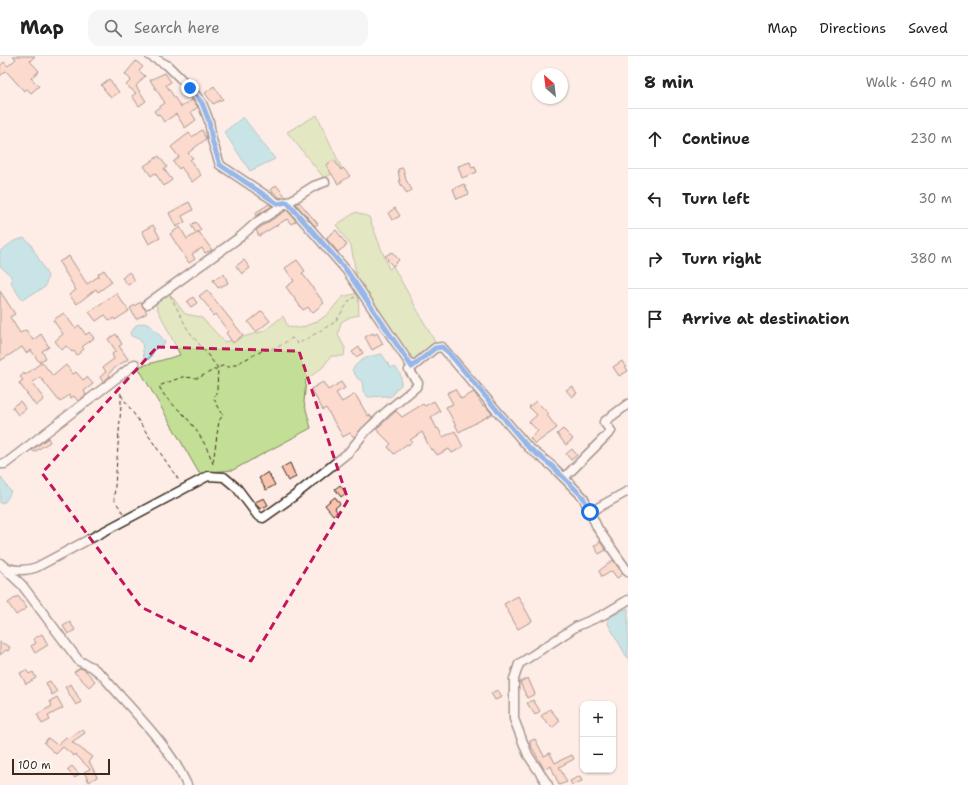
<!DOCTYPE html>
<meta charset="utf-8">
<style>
:root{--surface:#fff;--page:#f6f6f6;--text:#222;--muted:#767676;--line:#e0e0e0}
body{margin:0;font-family:"Shantell Sans",sans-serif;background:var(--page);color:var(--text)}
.controls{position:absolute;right:12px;bottom:12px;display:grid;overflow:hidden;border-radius:8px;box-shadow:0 1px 3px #0004}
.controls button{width:36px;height:36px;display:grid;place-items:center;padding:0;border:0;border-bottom:1px solid var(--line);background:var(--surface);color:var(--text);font:20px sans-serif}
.compass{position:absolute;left:532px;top:12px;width:36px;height:36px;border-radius:50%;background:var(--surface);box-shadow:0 1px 3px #0004;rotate:332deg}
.scale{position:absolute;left:12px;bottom:10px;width:98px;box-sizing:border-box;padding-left:4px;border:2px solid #3b2a1e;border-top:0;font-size:11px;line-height:14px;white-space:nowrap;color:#3b2a1e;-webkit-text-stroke:3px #fff;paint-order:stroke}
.stop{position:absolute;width:12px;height:12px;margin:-9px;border:3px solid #1a73e8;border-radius:50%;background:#fff}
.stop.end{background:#1a73e8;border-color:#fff;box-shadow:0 1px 4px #0008}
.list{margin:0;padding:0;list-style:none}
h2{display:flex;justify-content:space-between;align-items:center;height:52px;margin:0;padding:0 16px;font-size:17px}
h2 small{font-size:13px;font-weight:400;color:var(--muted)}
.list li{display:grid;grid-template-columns:26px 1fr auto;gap:12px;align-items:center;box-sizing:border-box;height:60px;padding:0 16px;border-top:1px solid var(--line)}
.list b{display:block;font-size:15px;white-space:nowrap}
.list em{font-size:13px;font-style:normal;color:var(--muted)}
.icon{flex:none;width:22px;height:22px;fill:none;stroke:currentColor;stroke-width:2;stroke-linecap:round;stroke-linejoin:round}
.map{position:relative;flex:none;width:628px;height:729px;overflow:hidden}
header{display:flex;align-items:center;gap:24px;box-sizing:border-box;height:56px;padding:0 20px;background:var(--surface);border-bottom:1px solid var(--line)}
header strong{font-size:19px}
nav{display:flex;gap:22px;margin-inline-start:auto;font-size:14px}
.search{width:280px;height:36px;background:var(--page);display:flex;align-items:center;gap:10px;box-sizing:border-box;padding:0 14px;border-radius:12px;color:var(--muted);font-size:15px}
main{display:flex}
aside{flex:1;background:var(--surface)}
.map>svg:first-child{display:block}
</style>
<header>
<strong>Map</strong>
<div class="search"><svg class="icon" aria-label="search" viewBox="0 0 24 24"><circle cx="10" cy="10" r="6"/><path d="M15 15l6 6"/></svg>Search here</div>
<nav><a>Map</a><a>Directions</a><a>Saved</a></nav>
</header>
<main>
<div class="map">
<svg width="628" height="729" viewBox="0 0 628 729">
<rect width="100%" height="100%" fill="#feede7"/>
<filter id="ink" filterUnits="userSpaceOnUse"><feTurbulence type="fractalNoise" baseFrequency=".025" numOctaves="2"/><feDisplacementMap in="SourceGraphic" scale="8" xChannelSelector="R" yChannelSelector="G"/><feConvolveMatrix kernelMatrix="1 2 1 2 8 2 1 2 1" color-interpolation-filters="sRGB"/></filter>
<g filter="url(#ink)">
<path fill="#c3df96" stroke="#7f845a" d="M317 59 342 113 324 122 287 76Z
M356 156 369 161 389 213 393 210 435 286 409 307 359 233 351 190 336 169Z
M167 234 185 258 201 261 225 286 264 275 283 260 288 271 300 272 318 265 328 258 342 241 358 237 359 259 350 261 341 266 338 279 345 292 344 300H331L323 311 306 324 304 346 311 372 233 414 199 417 138 311 180 299 153 244Z"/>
<path fill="#8adae4" stroke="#6a9495" d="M243 61 275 103 250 115 224 76Z
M24 182 30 187 48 220 45 231 22 244 12 229 11 220 0 210V195L14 185Z
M143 267 150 269 165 285 164 288 156 292 149 303H144L142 287 139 283 131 280 130 276 133 274 136 269Z
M382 298 390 311H395C401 317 402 321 401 329L395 334 393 339 389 341 385 340 368 341 363 335 362 325 358 323 352 314C359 303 369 300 382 298Z
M0 420 11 436 5 446 0 447Z
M628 552V603L608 568V562Z"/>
<path fill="#fac3ae" stroke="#3b2a1e" d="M13 0H35L30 5 39 15 31 22 39 30 31 37 27 33 24 35 6 15 0 20V10L4 6 8 10 16 3Z
M136 5 143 11 139 15 145 20 136 30 146 45 139 50 132 40 136 37 126 29 131 24 125 18Z
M165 17 171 26 166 29 181 51 192 44 198 51 191 56 196 64 185 72 176 58 164 66 159 58 157 59 154 55 165 47 150 24Z
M109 23 119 36 111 42 101 29Z
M214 30 223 43 213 48 205 37Z
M202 74 206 83 188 97 193 102 190 104 201 119 192 126 181 111 179 113 173 106 179 101 171 91 189 77 192 81Z
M159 100 167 111 164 113 172 124 164 130 155 117 151 120 144 110Z
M334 104 341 114 343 112 350 120 338 128 326 109Z
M470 106 472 112 475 111 477 116 462 122 458 110Z
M403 112 406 124 412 134 407 138 400 127 398 113Z
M464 128 469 138 457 143 453 133Z
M276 129 286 141 280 142 271 134Z
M189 146 193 154 182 160 185 166 176 171 169 157Z
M299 146 318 168 315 170 296 148Z
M269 148 272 150 256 160 255 157Z
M395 152 400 160 392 164 388 157Z
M287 154 296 165 291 168 287 163 259 180 256 174Z
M196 166 201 174 196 177 191 169Z
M153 169 160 182 149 188 142 175Z
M180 171 187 183 199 176 212 194 205 197 202 192 192 198 195 203 189 207 170 178Z
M336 174 347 189 338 196 326 182Z
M392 196 399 204 393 210 387 204 388 203 385 200Z
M69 200 87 228 99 220 98 218 104 214 112 226 98 236 96 233 77 248 69 239 76 234 59 206Z
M244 204 250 212 242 218 236 210Z
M297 204 305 215 302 217 324 247 312 257 308 251 303 254 286 231 294 225 285 212Z
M129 216 135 224 128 229 122 222Z
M224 218 228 227 218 232 213 224Z
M207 234 243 279 233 287 226 277 228 275 215 258 213 260 210 255 211 254 199 240Z
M0 235 15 258 10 261 20 277 26 274 33 284 41 278 49 291 42 295 46 302 39 306 31 294 26 297 22 291 0 305Z
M116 237 129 255 115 264 114 262 110 265 105 259 96 265 89 256Z
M193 241 197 247 191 251 187 246Z
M141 246 147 257 136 263 130 252Z
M262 255 270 265 256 276 248 266Z
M64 257 75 272 79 269 86 279 89 276 94 282 82 291 84 293 77 299 74 295 72 296 66 290 62 294 55 285 63 278 53 264Z
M373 277 374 279 377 277 383 288 372 294 365 281Z
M116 278 122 288 119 290 128 303 112 314 109 318 110 320 103 326 100 321 106 316 103 311 114 303 112 298 116 295 108 283Z
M359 291 363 297 356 301 352 296Z
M622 305 628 315 619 320 613 311Z
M42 306 53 320 66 309 73 318 76 316 83 324 87 321 93 328 84 335 86 339 78 345 74 340 71 342 69 339 60 346 40 321 32 327 44 343 36 350 19 327 23 324 20 321 24 317 25 319Z
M323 326 328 334 341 326 345 332 336 337 342 346 355 338 368 360 370 359 372 362 354 381 350 377 343 381 326 352 323 354 311 333Z
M572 330 577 337 572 341 566 334Z
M455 333 461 343 474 336 483 350 485 349 492 358 459 376 446 351 453 348 447 337Z
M20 345 26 353 18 359 12 351Z
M434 345 440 355 431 361 437 373 438 372 443 381 455 375 463 391 452 397 449 393 437 399 433 393 431 394 422 376 410 384 412 386 408 389 407 388 394 398 388 391 391 388 376 373 396 355 402 361 423 348 425 350Z
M536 345 549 358 547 359 557 372 535 388 530 382 538 375 529 366 537 359 529 351Z
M563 373 573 383 566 389 557 378Z
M48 382 50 386 34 396 32 394Z
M572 393 577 399 571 404 566 398Z
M290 407 296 421 288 425 281 412Z
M268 416 275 429 266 434 259 422Z
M340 429 346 437 341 441 335 433Z
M335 441 340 448 335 452 337 456 333 459 325 449Z
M264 442 268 449 260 453 255 446Z
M600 486 606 494 599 498 594 490Z
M613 504 623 518 617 522 612 515 602 521 599 515Z
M18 540 27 552 16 559 8 547Z
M518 540 532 565 518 573 504 548Z
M70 566 75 574 68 578 63 570Z
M42 578 48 589 35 597 31 590 36 587 33 583Z
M0 586 10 591 8 595 6 594 0 599Z
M80 612 85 614 95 625 89 631 74 616Z
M26 614 29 618 33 616 36 622 26 628 20 617Z
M528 622 535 638 527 642 520 626Z
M50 625 57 636 52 639 46 627Z
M71 628 81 646 76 649 65 631Z
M498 634 502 641 495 644 491 637Z
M57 641 63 652 48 660 50 664 42 668 37 658 52 650 50 645Z
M533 644 540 655 535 659 527 647Z
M550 653 560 665 552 672 541 660Z
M82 673 85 677 72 686 92 701 89 705 97 721 89 726 84 716 90 713 75 698 74 700 63 691 56 698 44 687 48 682 57 689 66 681 68 683Z
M535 683 544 700 550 697 555 707 572 699 574 703 559 711 567 726 559 729 551 710 544 713 530 688V685Z
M72 710 79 718 75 722 67 714Z
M580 720 582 725 572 729 570 725Z"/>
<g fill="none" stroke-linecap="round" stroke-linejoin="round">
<defs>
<path id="street" d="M150 0 167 9 190 32 202 47 209 65 212 84 220 109 279 148 287 146 347 215 412 311
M147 248 240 181 257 166 314 130 325 126
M0 408H5L135 308
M564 422 611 375 604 366 628 348
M590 456 628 435
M0 507C9 516 27 515 37 511L208 420 224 421 237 432 258 460 263 462 294 440 349 396 365 376 386 356 416 331 418 327 409 314 435 292 442 291 528 391 552 410 583 441 598 473 628 516
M3 511 22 529 79 605 92 611 102 619C131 654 168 687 187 729
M548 729 528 699 514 663V623L519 608 577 570 603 559 628 544"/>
</defs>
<use href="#street" stroke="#3b2a1e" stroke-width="11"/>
<path stroke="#3b2a1e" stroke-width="1" stroke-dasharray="4 3" stroke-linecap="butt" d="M170 239 188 274 218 312 217 334 214 343 223 359 219 365 213 407
M117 331 121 338V350L114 443 123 457
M121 339 180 426
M213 408C208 391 197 374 186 361 176 350 165 344 159 330L182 321 198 322 222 310 230 311 264 294 278 291 292 282 298 288 335 266 350 244 355 241"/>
<use href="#street" stroke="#fff" stroke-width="8"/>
</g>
</g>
<g fill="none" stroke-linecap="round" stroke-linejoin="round" filter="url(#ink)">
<path stroke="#1a73e8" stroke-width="5" d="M190 32 202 47 209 65 212 84 220 109 278 148 287 146 347 215 412 311 435 292 442 291 448 296 528 391 552 410 583 441 590 456"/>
</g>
<path d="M0 0H628V729H0ZM157 291 299 295 348 444 251 605 141 551 42 417Z" fill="#feede7" fill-opacity=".55" fill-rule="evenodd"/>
<path fill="none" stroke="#c2185b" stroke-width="3" stroke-dasharray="8 5" stroke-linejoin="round" d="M157 291 299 295 348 444 251 605 141 551 42 417Z"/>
</svg>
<div class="controls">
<button>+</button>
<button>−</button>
</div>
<svg class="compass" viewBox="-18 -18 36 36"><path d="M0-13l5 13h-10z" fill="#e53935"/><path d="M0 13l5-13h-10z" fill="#767676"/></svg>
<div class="scale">100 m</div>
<div class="stop" style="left:590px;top:456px"></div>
<div class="stop end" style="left:190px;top:32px"></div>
</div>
<aside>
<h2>8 min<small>Walk · 640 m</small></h2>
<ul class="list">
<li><svg class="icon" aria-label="ahead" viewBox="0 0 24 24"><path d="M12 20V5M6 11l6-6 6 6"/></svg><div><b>Continue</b></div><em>230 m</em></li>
<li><svg class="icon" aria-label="left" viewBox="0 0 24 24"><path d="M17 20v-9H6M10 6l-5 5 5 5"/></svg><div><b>Turn left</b></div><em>30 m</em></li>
<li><svg class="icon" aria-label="right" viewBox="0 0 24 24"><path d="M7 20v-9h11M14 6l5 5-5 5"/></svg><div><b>Turn right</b></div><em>380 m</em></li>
<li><svg class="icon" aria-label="arrive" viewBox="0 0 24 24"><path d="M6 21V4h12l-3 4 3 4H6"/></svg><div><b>Arrive at destination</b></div></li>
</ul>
</aside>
</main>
